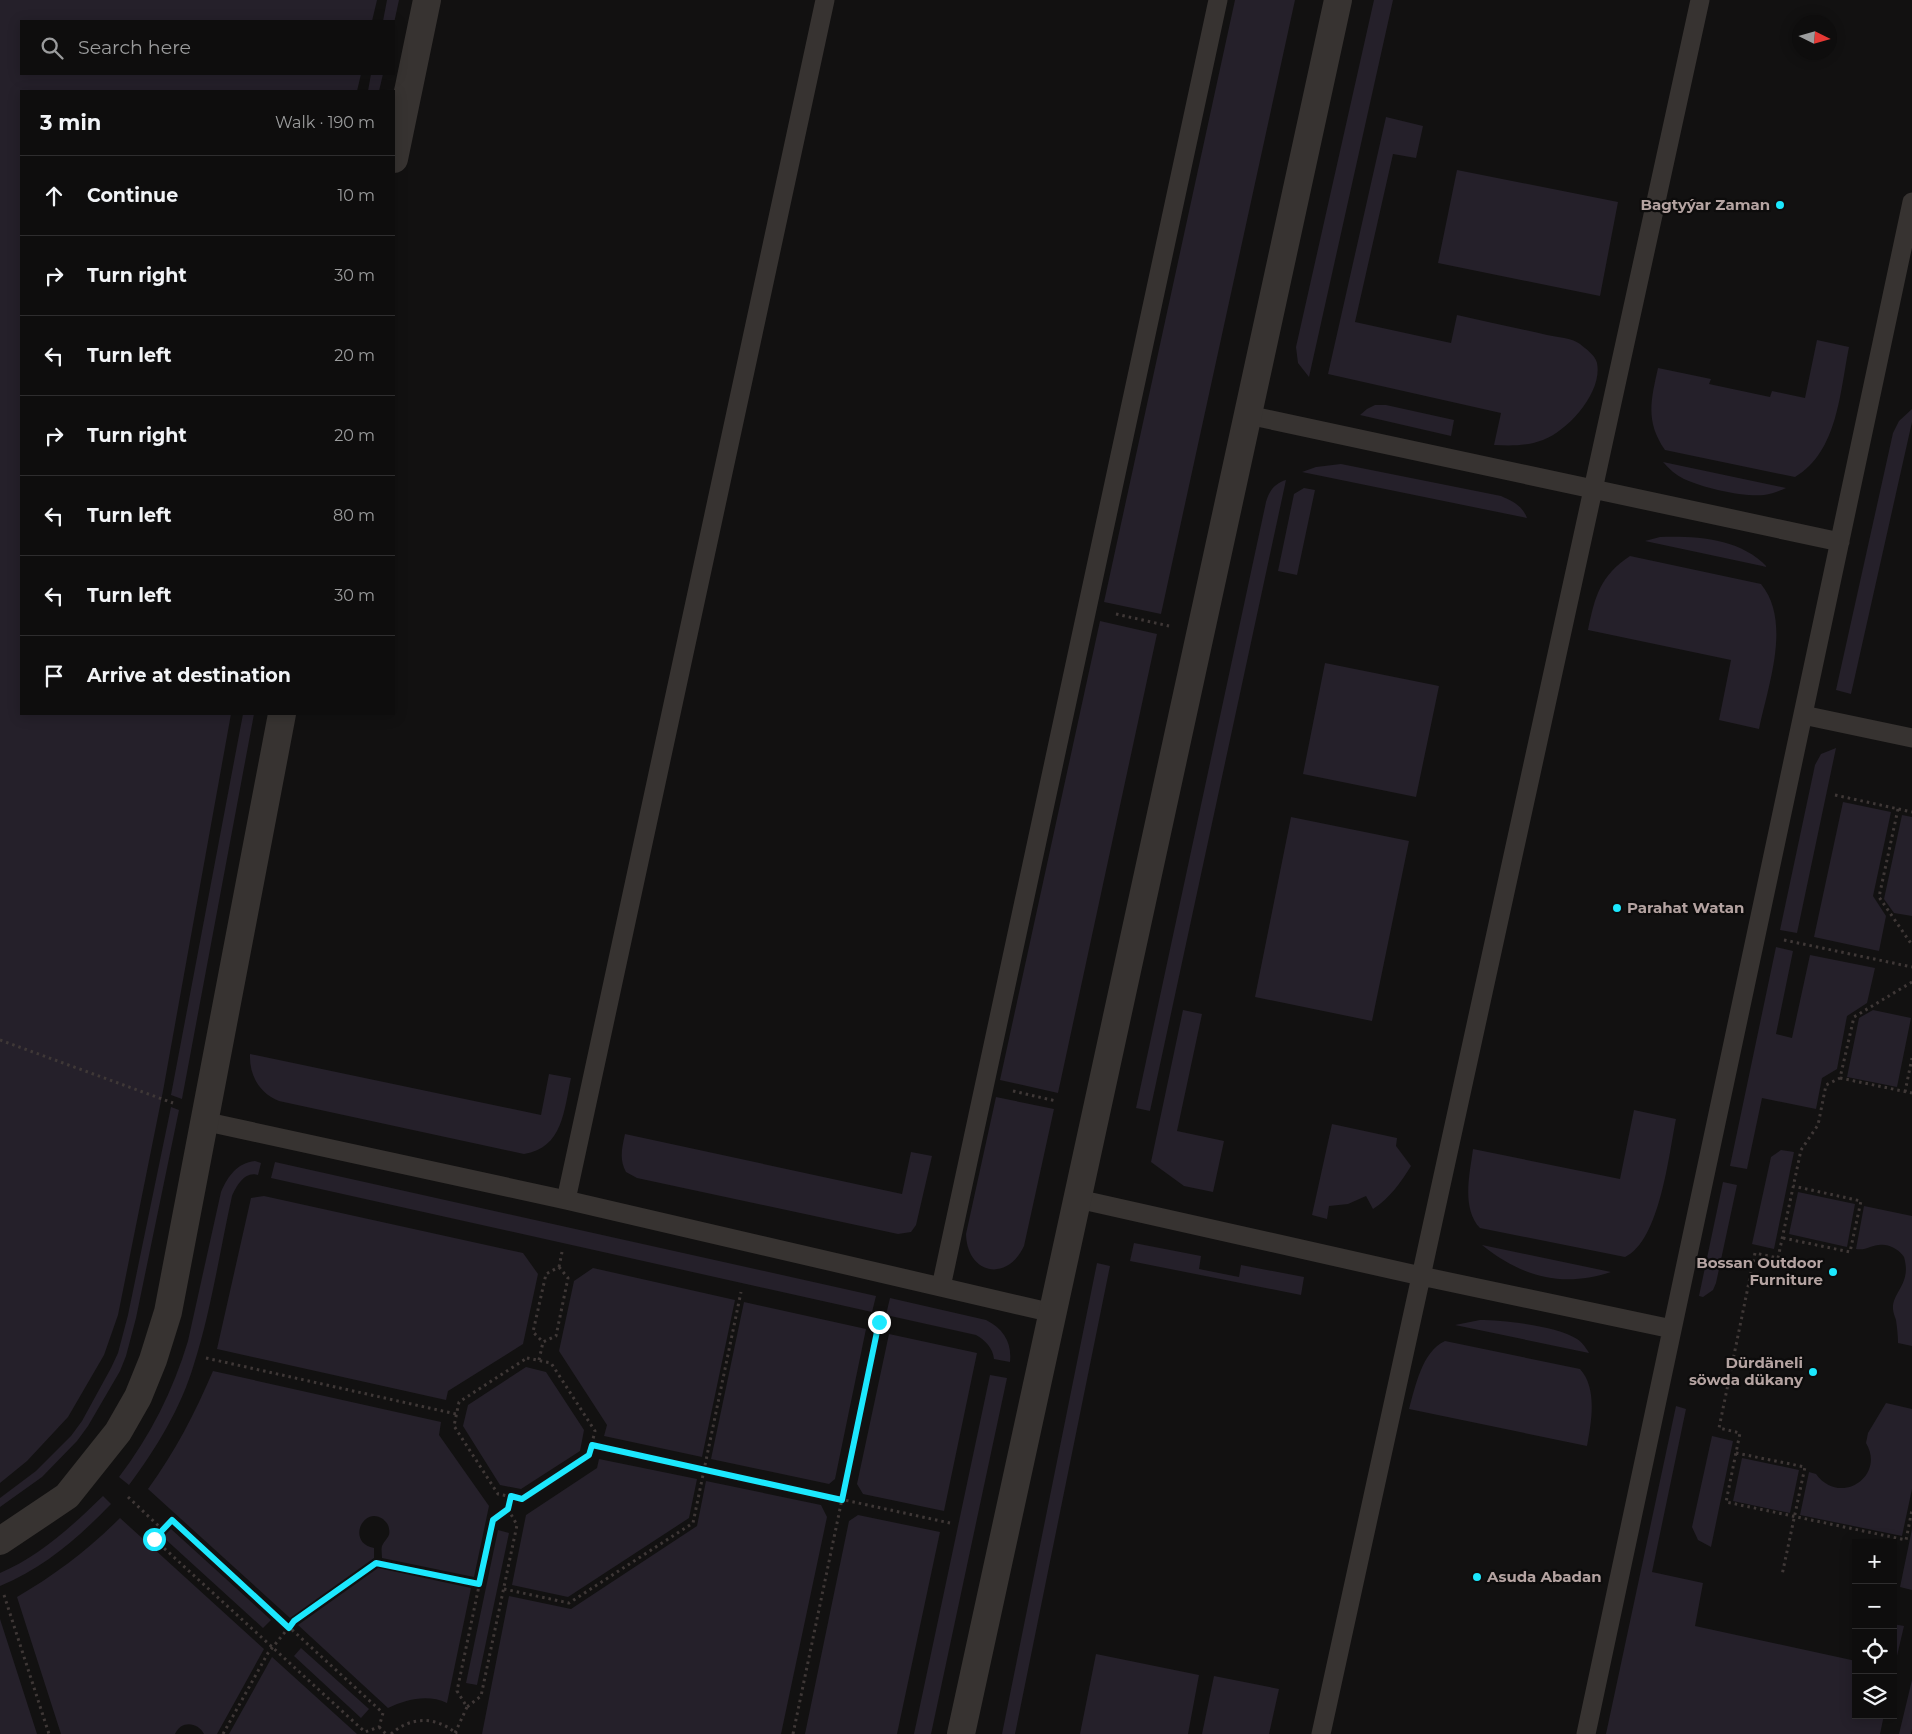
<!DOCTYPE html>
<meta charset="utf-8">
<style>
:root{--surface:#0e0d0d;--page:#1c1b1b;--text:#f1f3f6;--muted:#9b9c9d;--line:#2e2d2e}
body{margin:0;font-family:Montserrat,sans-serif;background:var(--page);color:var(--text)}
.controls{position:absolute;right:15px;bottom:15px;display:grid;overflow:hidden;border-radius:0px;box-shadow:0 2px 12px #0003}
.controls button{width:45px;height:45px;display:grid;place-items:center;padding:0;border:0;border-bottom:1px solid var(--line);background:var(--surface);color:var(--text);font:25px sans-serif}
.compass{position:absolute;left:1792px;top:15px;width:45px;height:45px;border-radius:50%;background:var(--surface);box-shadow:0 2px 12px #0003;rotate:95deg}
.stop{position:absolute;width:15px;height:15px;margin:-11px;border:4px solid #1ce8fe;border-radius:50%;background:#fff}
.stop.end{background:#1ce8fe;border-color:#fff;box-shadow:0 1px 5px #0008}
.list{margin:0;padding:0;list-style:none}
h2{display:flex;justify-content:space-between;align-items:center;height:65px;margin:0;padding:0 20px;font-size:21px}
h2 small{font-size:16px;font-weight:400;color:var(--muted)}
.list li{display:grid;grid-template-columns:32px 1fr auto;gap:15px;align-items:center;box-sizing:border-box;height:80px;padding:0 20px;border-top:1px solid var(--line)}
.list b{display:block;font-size:19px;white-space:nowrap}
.list em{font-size:16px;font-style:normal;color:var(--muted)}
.icon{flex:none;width:28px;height:28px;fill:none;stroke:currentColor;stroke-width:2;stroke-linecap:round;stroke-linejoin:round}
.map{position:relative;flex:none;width:1912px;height:1734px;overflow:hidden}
.search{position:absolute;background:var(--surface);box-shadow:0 2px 12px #0003;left:20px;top:20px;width:375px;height:55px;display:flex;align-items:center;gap:12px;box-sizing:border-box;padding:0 18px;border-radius:0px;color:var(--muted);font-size:19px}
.panel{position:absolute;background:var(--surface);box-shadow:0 2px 12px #0003;left:20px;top:90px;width:375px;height:625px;border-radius:0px}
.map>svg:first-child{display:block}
</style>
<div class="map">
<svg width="1912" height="1734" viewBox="0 0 1912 1734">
<rect width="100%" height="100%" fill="#121111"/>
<path fill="#25202a" d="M0 0H377L372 21H21V74H361L357 91H21V714H231L163 1091 118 1315 104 1355 68 1417 27 1461 0 1483Z
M387 0H399L394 23V21H383Z
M1235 0H1295L1161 614 1104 602Z
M1374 0H1393L1309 377 1298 363 1296 347Z
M371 74H383L379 91H368Z
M1386 117 1423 126 1416 158 1393 154 1355 322 1451 343 1457 315C1487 322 1517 328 1547 335 1557 337 1572 338 1580 344 1586 349 1595 355 1597 363 1603 392 1568 431 1543 440 1527 446 1511 446 1494 445L1501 413 1328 374Z
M1457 170 1618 202 1600 296 1438 263Z
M1817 340 1849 347C1840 391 1838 452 1795 477L1665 450C1645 421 1651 400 1658 368L1711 379 1709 384 1770 397 1772 391 1805 398Z
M1375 405H1386L1454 420 1451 436 1360 415 1367 409Z
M1912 409V422L1851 694 1836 690 1893 433 1899 421Z
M1663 462 1786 488C1779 491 1772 494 1764 495 1742 497 1704 488 1684 479 1676 475 1669 469 1663 462Z
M1341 464 1501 496C1512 501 1522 505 1527 518L1302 472 1316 467Z
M1286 480 1150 1111 1136 1108 1266 502C1269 491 1275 483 1286 480Z
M1304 488 1315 490 1297 575 1278 571 1294 494Z
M1660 537C1696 536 1740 538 1767 567L1645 541Z
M1630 556 1761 584C1792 622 1768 685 1759 729L1719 720 1731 660 1588 630C1595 596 1600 576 1630 556Z
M1100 621 1157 634 1058 1093 1000 1080Z
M1325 663 1439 686 1416 797 1303 774Z
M243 714H254L182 1099 171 1095Z
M1836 748 1797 933 1780 930 1815 765 1821 754Z
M1843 802 1891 812 1873 896 1886 916 1879 951 1814 937Z
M1902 815 1912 817V916L1894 913 1884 899Z
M1291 817 1409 841 1372 1021 1255 997Z
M1776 947 1793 951 1776 1034 1792 1038 1810 955 1875 968 1867 1003 1847 1016 1837 1069 1822 1078 1816 1109 1762 1098 1747 1169 1730 1166Z
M1183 1010 1202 1014 1177 1131 1224 1141 1213 1192 1184 1186 1151 1162Z
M1873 1010 1911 1018 1897 1087 1847 1077 1859 1018Z
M250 1054 541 1115 549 1074 571 1078C564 1110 563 1148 524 1154L279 1101C259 1093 249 1075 250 1054Z
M996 1097 1054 1109 1024 1246C1007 1283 967 1274 966 1234Z
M171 1107 179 1110 136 1318 126 1356 120 1371 88 1426 77 1441 42 1477 0 1507V1498L36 1471 71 1436 82 1421 111 1368 118 1353 128 1315Z
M1634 1110 1676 1119C1669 1153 1660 1241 1625 1257L1480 1228C1461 1208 1470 1173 1473 1149L1620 1179Z
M1332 1124 1397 1138 1396 1146 1411 1166C1401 1182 1390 1198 1373 1209L1366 1196 1348 1204 1329 1206 1327 1219 1312 1215Z
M625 1134 902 1194 911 1152 932 1156 916 1225 911 1232 898 1234 637 1178 626 1172C619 1159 622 1148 625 1134Z
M1781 1150 1794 1152 1774 1249 1752 1244 1771 1157Z
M255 1161 261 1163 258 1175C245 1171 237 1185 232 1196 220 1250 211 1311 194 1364 181 1408 156 1449 129 1485L119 1477C150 1436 173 1391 188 1341L221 1192C228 1176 237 1163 255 1161Z
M275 1162 876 1296 872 1312 271 1178Z
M1723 1182 1737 1185 1716 1283 1713 1290 1703 1297 1699 1296Z
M1798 1192 1855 1204 1847 1247 1789 1234Z
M264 1196 523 1253 538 1274 523 1344 448 1391 446 1400 217 1349 251 1198Z
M1864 1206 1912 1216V1346L1898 1343C1898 1335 1897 1328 1896 1320 1895 1317 1893 1312 1893 1309 1892 1292 1912 1284 1904 1257 1900 1251 1893 1246 1885 1245 1873 1243 1867 1251 1856 1249Z
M1134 1243 1201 1256 1199 1269 1239 1277 1241 1265 1304 1277 1301 1295 1130 1261Z
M1482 1245 1611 1272C1562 1288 1522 1277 1482 1245Z
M1097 1263 1110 1266 1015 1734H1002Z
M593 1268 735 1300 702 1457 604 1436 607 1425 559 1351 574 1281Z
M890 1298 986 1320C1004 1329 1012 1343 1010 1362L994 1359C993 1348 985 1340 976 1335L886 1315Z
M744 1302 866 1329 835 1479 829 1484 711 1459Z
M1480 1320C1503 1320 1557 1326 1577 1339 1582 1342 1586 1348 1589 1353L1455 1325Z
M889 1334 977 1353 944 1511 863 1494 857 1484Z
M1445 1341 1580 1369C1598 1389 1591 1423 1587 1446L1409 1409C1415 1388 1422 1351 1445 1341Z
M526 1367 546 1372 584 1430 580 1451 521 1489 500 1485 463 1426 468 1405Z
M213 1371 441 1422 439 1435 489 1506 474 1577 382 1558C382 1554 381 1549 382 1546 385 1539 391 1537 389 1529 389 1525 386 1522 383 1519 363 1505 346 1543 374 1548V1558L290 1618 148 1489C175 1452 195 1413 213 1371Z
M990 1375 1007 1378 931 1734H914Z
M1886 1403 1912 1409V1489L1902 1536 1800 1515 1809 1472 1816 1474C1840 1507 1886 1476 1866 1443L1868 1433Z
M1676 1406 1686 1409 1652 1572 1703 1583 1695 1626 1856 1661V1715H1884L1880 1734H1606Z
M1712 1436 1733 1441 1711 1547 1698 1540 1692 1527Z
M1742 1458 1799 1470 1790 1513 1733 1501Z
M599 1459 697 1479 689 1518 568 1597 512 1585 526 1515 597 1468Z
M706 1481 821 1505 827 1517 781 1734H482L509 1596 571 1609 697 1526Z
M103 1496 111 1504C78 1538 44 1568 0 1586V1573C40 1556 72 1526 103 1496Z
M858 1515 940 1532 897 1734H805L849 1521Z
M120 1518 264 1649 217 1734H204C198 1722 181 1720 175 1734H61L17 1597C55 1575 89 1549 120 1518Z
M171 1529 271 1620 263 1628 163 1537Z
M1912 1529V1590L1900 1587Z
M498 1530 509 1533 477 1685 466 1683Z
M378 1568 471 1588 447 1703C428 1694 407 1699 388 1708L298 1625Z
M0 1619 37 1734H0Z
M1893 1624 1904 1626 1893 1673Z
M301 1648 369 1709 361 1718 294 1656Z
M1096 1654 1199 1675 1188 1734H1080Z
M272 1657 357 1734H229Z
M1214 1676 1279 1689 1269 1734H1202Z
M1912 1680V1729L1911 1734H1899Z"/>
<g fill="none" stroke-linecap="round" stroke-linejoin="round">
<path stroke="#3f3837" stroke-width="3" stroke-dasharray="2.5 4" stroke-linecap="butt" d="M1116 614 1169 626
M1835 795 1912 812
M1898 809 1879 897 1912 945
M1784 940 1912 967
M1912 982 1854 1017 1840 1078 1826 1085 1818 1125 1801 1150 1778 1258 1755 1253 1719 1428 1740 1433 1726 1502 1906 1540 1912 1510
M0 1040 173 1103
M1840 1078 1912 1093
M1013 1091 1056 1101
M1905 1092 1912 1058
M1783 1238 1850 1252 1861 1201 1793 1186
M559 1267 568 1278 556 1336 543 1342 533 1332 546 1274Z
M559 1267 562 1252
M206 1358 456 1414
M527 1358 551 1363 595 1431 589 1455 522 1499 498 1494 454 1426 459 1402Z
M539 1360 543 1342
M592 1445 950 1523
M1736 1453 1805 1467 1782 1575
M128 1497 163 1530
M508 1509 517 1525 481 1696 467 1707 457 1691 493 1519Z
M508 1509 511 1496
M172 1520 383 1713 379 1727 365 1732 154 1539Z
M504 1589 569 1603 693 1523 741 1292
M4 1595 49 1734
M379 1727 386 1734
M455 1733 467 1707
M223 1734 268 1653 294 1621 376 1563 479 1584
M391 1734C411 1716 436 1716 457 1734
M793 1734 879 1322"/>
<path stroke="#373331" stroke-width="19" d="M1248 415 1840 542
M1803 715 1912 738
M203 1121 566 1200 1053 1313
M1078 1199 1421 1276 1672 1329
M566 1200 825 0
M941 1287 1218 0
M1321 1734 1700 0
M1586 1734 1912 202"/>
<path stroke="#373331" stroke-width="28" d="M394 159 427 0
M0 1541 67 1496 118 1432 138 1397 153 1360 168 1312 282 714
M961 1734 1338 0"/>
</g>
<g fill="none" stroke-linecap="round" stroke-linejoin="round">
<path stroke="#1ce8fe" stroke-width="6" d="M154 1539 172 1520 289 1628 294 1621 376 1563 479 1584 493 1520 508 1509 511 1496 522 1499 589 1455 592 1445 842 1500 879 1322"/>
</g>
<g fill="#1ce8fe" stroke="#0d0c0c" stroke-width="2">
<circle cx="1780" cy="205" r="5"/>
<circle cx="1617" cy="908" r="5"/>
<circle cx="1833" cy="1272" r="5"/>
<circle cx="1813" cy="1372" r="5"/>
<circle cx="1477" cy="1577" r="5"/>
</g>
<g text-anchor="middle" stroke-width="4.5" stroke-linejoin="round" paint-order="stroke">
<g font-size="15" font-weight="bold" fill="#b4a3a1" stroke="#0d0c0c" text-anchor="end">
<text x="1770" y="210">Bagtyýar Zaman</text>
<text x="1627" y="913" text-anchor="start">Parahat Watan</text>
<text x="1823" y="1268">Bossan Outdoor<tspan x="1823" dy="17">Furniture</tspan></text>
<text x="1803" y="1368">Dürdäneli<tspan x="1803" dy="17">söwda dükany</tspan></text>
<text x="1487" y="1582" text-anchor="start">Asuda Abadan</text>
</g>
</g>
</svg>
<div class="controls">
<button>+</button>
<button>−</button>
<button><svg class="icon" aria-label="locate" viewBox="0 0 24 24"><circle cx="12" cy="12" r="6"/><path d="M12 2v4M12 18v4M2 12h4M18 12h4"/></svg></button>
<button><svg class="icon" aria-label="layers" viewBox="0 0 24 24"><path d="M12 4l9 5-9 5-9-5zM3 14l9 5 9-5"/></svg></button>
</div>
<svg class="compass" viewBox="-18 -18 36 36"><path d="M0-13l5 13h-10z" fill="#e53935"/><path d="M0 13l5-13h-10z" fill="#9b9c9d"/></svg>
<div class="stop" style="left:154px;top:1539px"></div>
<div class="stop end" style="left:879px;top:1322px"></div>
<div class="search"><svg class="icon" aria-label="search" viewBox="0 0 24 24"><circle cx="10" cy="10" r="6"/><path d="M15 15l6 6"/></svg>Search here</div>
<section class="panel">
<h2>3 min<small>Walk · 190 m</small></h2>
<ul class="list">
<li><svg class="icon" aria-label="ahead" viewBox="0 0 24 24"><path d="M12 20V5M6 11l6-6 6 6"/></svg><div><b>Continue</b></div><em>10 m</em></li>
<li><svg class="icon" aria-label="right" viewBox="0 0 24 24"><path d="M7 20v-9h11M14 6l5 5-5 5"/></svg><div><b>Turn right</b></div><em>30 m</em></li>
<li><svg class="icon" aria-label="left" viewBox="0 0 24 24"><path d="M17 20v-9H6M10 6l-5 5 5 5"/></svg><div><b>Turn left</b></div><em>20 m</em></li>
<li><svg class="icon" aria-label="right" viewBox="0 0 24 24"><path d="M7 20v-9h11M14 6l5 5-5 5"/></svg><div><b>Turn right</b></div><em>20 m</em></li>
<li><svg class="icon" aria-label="left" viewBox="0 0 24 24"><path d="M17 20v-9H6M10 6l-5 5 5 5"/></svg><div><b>Turn left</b></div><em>80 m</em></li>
<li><svg class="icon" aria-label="left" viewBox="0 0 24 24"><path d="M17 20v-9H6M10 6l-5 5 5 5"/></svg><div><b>Turn left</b></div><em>30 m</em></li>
<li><svg class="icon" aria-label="arrive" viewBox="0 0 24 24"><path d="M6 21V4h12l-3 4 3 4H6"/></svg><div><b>Arrive at destination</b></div></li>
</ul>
</section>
</div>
